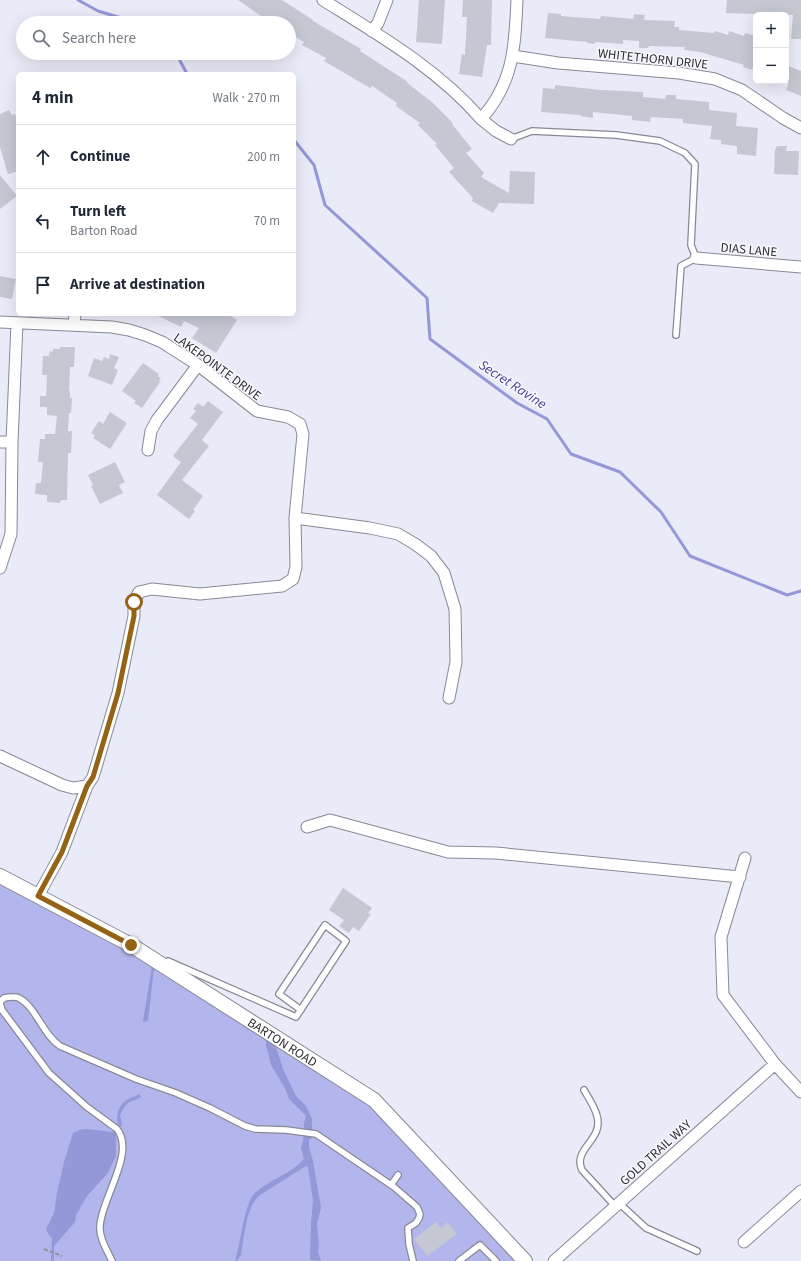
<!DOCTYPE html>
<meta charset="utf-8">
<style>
:root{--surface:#fff;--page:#f6f6f7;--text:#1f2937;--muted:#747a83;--line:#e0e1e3}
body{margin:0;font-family:"Source Sans 3",sans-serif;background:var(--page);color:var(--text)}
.controls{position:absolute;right:12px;top:12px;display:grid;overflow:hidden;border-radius:6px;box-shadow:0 4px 16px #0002}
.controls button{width:36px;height:36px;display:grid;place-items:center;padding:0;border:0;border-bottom:1px solid var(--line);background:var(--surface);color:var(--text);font:20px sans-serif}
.stop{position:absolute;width:12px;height:12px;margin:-9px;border:3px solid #956316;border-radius:50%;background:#fff}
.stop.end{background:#956316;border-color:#fff;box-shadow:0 1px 4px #0008}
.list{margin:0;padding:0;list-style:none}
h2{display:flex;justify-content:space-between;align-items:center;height:52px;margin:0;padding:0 16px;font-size:17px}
h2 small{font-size:13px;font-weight:400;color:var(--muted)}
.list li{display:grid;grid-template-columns:26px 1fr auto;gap:12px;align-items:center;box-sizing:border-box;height:64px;padding:0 16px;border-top:1px solid var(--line)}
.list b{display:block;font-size:15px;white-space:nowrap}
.list p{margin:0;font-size:13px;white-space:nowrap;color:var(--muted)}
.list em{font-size:13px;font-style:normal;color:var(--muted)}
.icon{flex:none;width:22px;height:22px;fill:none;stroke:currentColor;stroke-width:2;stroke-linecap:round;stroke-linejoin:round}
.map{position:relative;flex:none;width:801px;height:1261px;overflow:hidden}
.search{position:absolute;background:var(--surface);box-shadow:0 4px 16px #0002;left:16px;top:16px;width:280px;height:44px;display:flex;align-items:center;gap:10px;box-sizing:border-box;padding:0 14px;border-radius:22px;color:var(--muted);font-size:15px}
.panel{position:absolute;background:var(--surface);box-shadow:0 4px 16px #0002;left:16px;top:72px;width:280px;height:244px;border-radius:6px}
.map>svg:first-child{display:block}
</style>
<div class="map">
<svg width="801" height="1261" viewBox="0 0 801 1261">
<rect width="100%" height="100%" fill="#eaebf8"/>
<path fill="#b2b6ec" d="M0 881 128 948 376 1109 518 1261H0Z"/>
<path fill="#9497d8" d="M152 966 154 968 148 1021 145 1022 143 1021Z
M266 1038 274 1041 283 1069 296 1096 306 1106 312 1119V1138L309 1140V1147L313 1161 321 1208 317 1224 319 1246 318 1252 321 1261 310 1260 311 1223 313 1201 308 1167 306 1166 260 1195C246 1206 244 1237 241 1255L237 1261H235C241 1244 244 1203 255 1193 270 1179 291 1174 304 1159L301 1148 304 1136V1123L306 1116 289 1099 285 1088 271 1065 266 1045Z
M139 1094 141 1097C137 1100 132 1100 128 1103 124 1106 122 1111 120 1115L122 1124V1126L118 1125C116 1116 118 1104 128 1099 132 1097 135 1097 139 1094Z
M86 1129 114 1132 116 1134V1156L108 1173 87 1196 76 1215 75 1222 54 1246V1261H51L52 1238 47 1232 46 1229 54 1213 57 1193 64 1162 73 1133 79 1130Z"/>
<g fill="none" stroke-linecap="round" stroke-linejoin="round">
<path stroke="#9497d8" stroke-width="3" d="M78 0 98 11 138 23
M176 53 187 74
M294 140 314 165 325 205 427 298 430 339 517 403 547 419 571 454 620 472 661 512 690 556 787 595 801 591"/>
</g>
<path fill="#c5c7d3" d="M238 0H282L313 20V21L361 49 360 51 408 82 407 83 432 102 453 123 452 124 472 149 466 153 484 173 481 177 509 193 510 171 535 172 534 204 499 203 493 213 472 201 473 198 449 172 454 168 435 145 437 144 418 125 420 123 396 106 397 103 372 86 370 88 324 61 326 58 302 45 304 42 289 33V23H270L260 17 261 16Z
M419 0H445L442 44 416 42Z
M463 0H492L491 45H487L482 77 459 74 462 54 465 55 467 17H462Z
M727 0H801V39H791L793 15 726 13Z
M548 13 561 14V16L600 19 601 16 633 19 634 14 645 15 644 20 675 21 674 27H679V30L714 33 715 31 728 35 729 31 744 36 745 33 756 36V58L752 70 743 67 744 65 700 52 684 50 685 47 649 46 648 48H639V41L623 40V44L595 42V44L587 43V42L545 38Z
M786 65 801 71V96L786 90 789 82 786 81Z
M555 85 601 90 643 92V97L665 99 666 95H676V99L709 102V110L737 113 736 126 758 128 756 156 737 154V146L721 144V140L710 139 712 126 683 123V119L651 117 650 122 632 120V116L593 112V118L581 116V115L541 112 543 88 555 89Z
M9 110 12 115 15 114 18 121V171L8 174 0 147V114Z
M777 146H787L786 151H799L798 175 774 174 775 150Z
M0 175 17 196 0 209Z
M0 276 16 279 12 299 0 297Z
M154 314H228L237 320 216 353 192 338 199 328 184 321 181 327Z
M60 347H75L74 367H70L69 391H70V398H72L71 413H69L68 431H72L71 453H68L67 500H61L60 503 47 502V495L35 494 36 483H41L43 462H38L40 439H45V434H55L57 416 47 415V407H40V396H46L47 375H42L43 356H49L50 351 53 352V349H60Z
M110 354 119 357 114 368 118 370 112 385 88 376 94 358 102 361 104 357 109 359Z
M143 363 159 374 158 377 161 378 159 381 160 382 142 408 134 403 136 401 122 391Z
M208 401 223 412 202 440 209 446 182 480 203 496 193 510 195 511 189 519 157 495 181 462 173 456 198 424 190 418 196 411 193 409 198 403 203 407Z
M110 412 127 423 110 449 93 438 95 435 91 433 99 421 103 424Z
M115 462 125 482 119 485 123 493 100 504 91 486 93 485 88 475Z
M343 888 372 908 368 913 371 914 359 931 353 927 349 933 339 926 344 920 329 910Z
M436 1222 441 1228 448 1222 457 1234 427 1256 414 1239Z"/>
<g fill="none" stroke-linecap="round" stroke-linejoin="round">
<defs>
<path id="service" d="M511 139 532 131 616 135 660 141 685 153 695 164 691 245 696 258 681 266 676 335
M168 961 296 1017 346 941 325 925 279 994 301 1010
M0 1002 4 998C9 997 14 996 19 998 36 1007 43 1035 60 1046L136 1079 176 1093 210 1108 245 1126 255 1129 286 1130 316 1134 394 1187 417 1207 420 1214 419 1218 416 1223 408 1228 409 1244 413 1261
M0 1003 2 1010 49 1073 87 1107 117 1129C136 1153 101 1199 100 1226 99 1238 107 1250 112 1261
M584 1090C589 1099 595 1107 597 1116 604 1140 572 1149 582 1170L615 1206
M391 1185 398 1175
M619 1203 646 1228 697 1251
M459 1261 480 1245 496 1261"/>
<path id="minor" d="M323 0C379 35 438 69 481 119 514 83 515 45 517 0
M372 31 378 23 387 0
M513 56 558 63 679 73 715 79 742 90 783 118 801 128
M481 119 496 131 511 139
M696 258 801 267
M0 322 112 327 129 330 145 335 162 342 198 365 257 411 288 417 300 424 303 434 295 518 296 567 293 579 282 586 200 594 152 589 139 592 134 602V616L118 693 93 777 87 786 73 788 62 785 0 756
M74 325 75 314
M0 442H12
M148 450 151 431 157 420 198 365
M295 518 370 528 398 534 415 544 431 556 444 573 455 609 456 662 449 698
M0 568 11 534 12 442 17 323
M307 827 330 820 448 852 496 853 740 877
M745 858 721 937 723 995 775 1064 801 1092
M38 896 62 852 87 786
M744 1242 801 1191
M554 1261 775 1064"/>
<g id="tertiary">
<path id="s1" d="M0 876 131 945 374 1100 525 1261"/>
</g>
</defs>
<use href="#service" stroke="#888995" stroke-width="8"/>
<use href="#minor" stroke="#888995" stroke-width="13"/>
<use href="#tertiary" stroke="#888995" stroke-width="16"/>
<path stroke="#91929b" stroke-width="2" stroke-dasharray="4 2" stroke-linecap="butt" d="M44 1249 62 1256"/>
<use href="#service" stroke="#fff" stroke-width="5.5"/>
<use href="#minor" stroke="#fff" stroke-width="11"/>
<use href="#tertiary" stroke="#fff" stroke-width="14"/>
</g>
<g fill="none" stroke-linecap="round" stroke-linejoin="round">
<path stroke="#956316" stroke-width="5" d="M131 945 38 896 62 852 87 786 93 777 118 693 134 616V602"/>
</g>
<g text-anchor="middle" stroke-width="3" stroke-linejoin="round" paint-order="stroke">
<g font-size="13" fill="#2c2c31" stroke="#f8f9fe">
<text transform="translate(653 58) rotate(6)" y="5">WHITETHORN DRIVE</text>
<text transform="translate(749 249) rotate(5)" y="5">DIAS LANE</text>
<text transform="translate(218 366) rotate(36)" y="5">LAKEPOINTE DRIVE</text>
<text dy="5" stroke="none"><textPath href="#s1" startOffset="328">BARTON ROAD</textPath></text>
<text transform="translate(655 1152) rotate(-42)" y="5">GOLD TRAIL WAY</text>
</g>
<g font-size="14" font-style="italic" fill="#464391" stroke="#f8f9fe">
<text transform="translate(513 384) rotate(33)" y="5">Secret Ravine</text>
</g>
</g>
</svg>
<div class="controls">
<button>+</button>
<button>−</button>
</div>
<div class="stop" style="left:134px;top:602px"></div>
<div class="stop end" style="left:131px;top:945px"></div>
<div class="search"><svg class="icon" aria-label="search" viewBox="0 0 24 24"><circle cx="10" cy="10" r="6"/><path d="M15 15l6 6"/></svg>Search here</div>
<section class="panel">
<h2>4 min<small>Walk · 270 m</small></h2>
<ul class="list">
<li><svg class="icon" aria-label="ahead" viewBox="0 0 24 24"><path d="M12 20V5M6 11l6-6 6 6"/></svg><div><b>Continue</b></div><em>200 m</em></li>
<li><svg class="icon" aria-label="left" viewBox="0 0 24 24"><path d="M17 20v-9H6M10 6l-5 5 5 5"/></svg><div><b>Turn left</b><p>Barton Road</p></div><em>70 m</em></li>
<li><svg class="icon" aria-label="arrive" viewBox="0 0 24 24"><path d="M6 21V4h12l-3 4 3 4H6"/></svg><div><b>Arrive at destination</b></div></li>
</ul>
</section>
</div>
